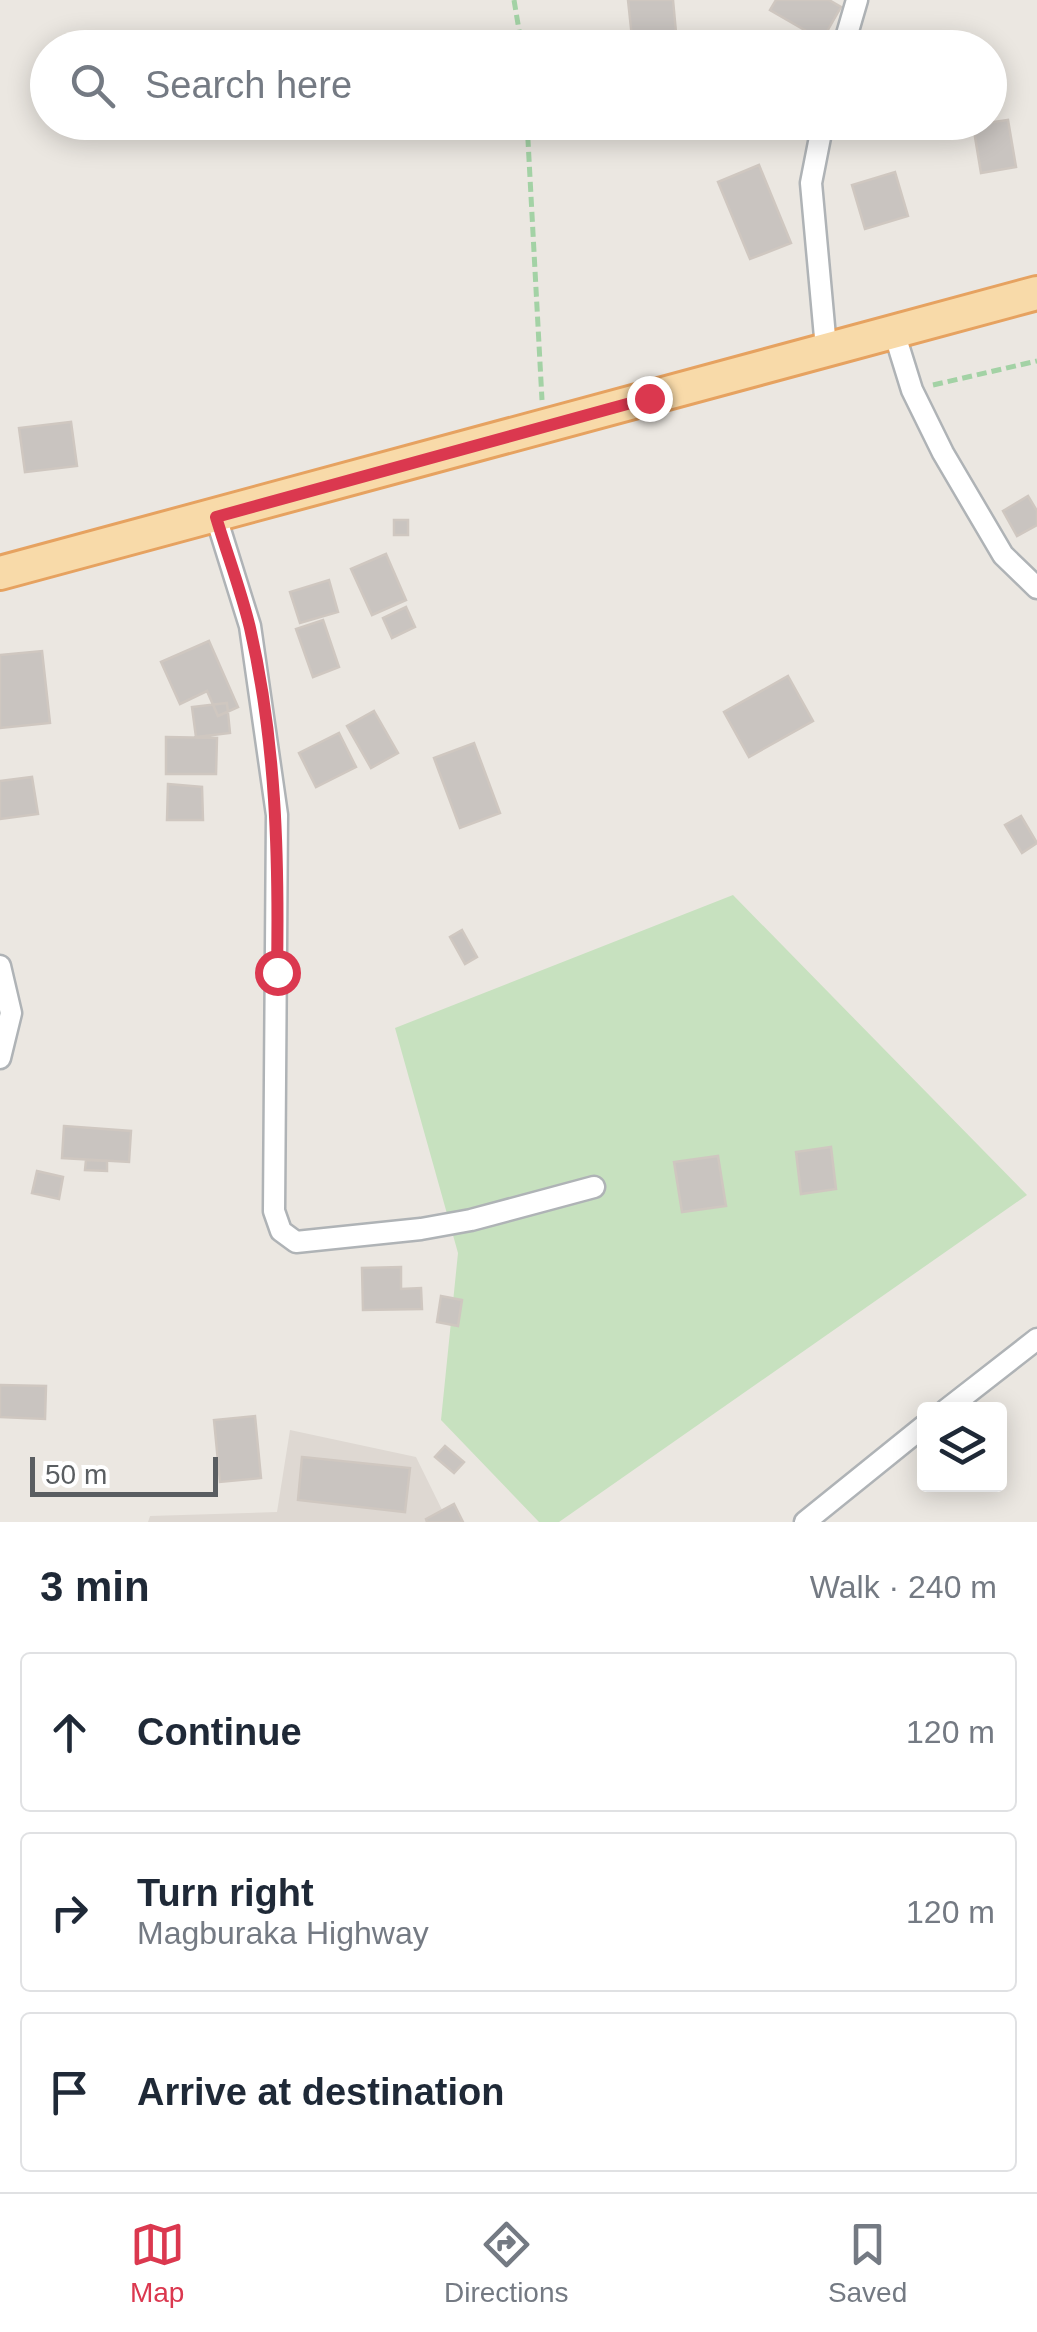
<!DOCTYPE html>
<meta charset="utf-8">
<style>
:root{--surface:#fff;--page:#f6f6f7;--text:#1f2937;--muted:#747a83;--line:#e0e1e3;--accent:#db384f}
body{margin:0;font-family:Arial,sans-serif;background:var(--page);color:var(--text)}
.controls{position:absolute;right:30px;bottom:30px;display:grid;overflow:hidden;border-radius:10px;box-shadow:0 5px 25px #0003}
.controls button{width:90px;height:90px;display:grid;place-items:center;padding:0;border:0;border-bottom:2px solid var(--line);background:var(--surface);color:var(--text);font:50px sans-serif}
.scale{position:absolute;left:30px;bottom:25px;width:188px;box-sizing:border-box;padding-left:10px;border:5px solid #5a5e61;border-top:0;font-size:28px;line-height:35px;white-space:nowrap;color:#5a5e61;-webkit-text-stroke:8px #fff;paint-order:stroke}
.stop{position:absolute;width:30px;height:30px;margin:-22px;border:8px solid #db384f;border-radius:50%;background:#fff}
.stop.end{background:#db384f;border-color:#fff;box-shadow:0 2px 10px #0008}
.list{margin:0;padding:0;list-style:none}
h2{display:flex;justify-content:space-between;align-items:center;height:130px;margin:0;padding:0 40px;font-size:42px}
h2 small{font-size:32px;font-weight:400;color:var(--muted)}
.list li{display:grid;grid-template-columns:65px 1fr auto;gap:30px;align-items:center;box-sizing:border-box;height:160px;margin:0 20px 20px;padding:0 20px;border:2px solid var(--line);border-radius:10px}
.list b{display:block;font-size:38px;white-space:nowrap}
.list p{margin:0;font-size:32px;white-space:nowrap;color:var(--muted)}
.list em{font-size:32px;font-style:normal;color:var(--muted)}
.icon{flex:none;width:55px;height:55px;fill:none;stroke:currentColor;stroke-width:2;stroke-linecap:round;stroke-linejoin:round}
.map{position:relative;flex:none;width:1037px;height:1522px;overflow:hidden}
.search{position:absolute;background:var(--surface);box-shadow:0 5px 25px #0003;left:30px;right:30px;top:30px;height:110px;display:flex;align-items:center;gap:25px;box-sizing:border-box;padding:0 35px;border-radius:55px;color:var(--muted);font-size:38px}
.sheet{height:670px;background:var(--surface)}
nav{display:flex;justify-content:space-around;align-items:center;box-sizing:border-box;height:140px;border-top:2px solid var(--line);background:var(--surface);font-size:28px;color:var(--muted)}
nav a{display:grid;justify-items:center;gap:5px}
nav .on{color:var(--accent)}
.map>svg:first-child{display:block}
</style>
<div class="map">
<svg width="1037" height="1522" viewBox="0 0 1037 1522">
<rect width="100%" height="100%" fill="#ebe7e1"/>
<path fill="#ded8d2" d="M290 1430 416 1457 448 1522H148L150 1516 277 1512Z"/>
<path fill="#c7e1bf" d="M733 895 1027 1195 559 1522H539L441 1420 458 1253 395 1028Z"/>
<path fill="#c9c4c0" stroke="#cfc7c0" stroke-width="2.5" d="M628 0H673L677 43 633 47Z
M776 0H829L841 7 822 40 770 10Z
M1008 120 1016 167 981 173 973 125Z
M759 165 791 243 750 259 718 182Z
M895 172 908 216 865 229 852 185Z
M71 422 77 466 25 472 19 428Z
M1028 496 1037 511V525L1017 536 1003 511Z
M394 520H408V535H394Z
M386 554 406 600 372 615 351 569Z
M329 580 338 612 300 623 290 592Z
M406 607 415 627 392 638 383 618Z
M323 620 339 667 313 677 296 629Z
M209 641 238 707 218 716 207 691 180 704 161 662Z
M42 651 50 723 0 728V655Z
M788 676 813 721 749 757 724 712Z
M227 703 230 733 196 737 192 707Z
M374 711 398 753 371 768 347 726Z
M339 733 356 767 316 787 299 753Z
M166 737 217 738 216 774H166Z
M474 743 500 813 460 828 434 758Z
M32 777 38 814 0 819V781Z
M168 784 202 787 203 820H167Z
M1021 816 1037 843 1022 853 1005 825Z
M462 930 477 957 465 964 450 937Z
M64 1126 131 1131 129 1162 62 1158Z
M831 1147 836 1189 801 1194 796 1152Z
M718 1156 726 1206 682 1212 674 1162Z
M86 1160 107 1161V1171L85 1170Z
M37 1171 63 1177 59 1199 32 1193Z
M401 1267V1289L421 1288 422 1309 363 1310 362 1268Z
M441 1296 462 1300 458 1326 437 1322Z
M0 1385 46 1386 45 1419 0 1417Z
M255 1416 261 1478 220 1482 214 1420Z
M445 1446 464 1462 454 1473 435 1457Z
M302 1457 410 1468 405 1512 298 1500Z
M454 1504 463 1522H427L426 1519Z"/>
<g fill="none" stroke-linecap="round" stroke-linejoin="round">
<defs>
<path id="street" d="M843 48 857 0
M823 122 811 183 826 348
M894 332 912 390 943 453 1003 555 1037 588
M216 517 250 626 277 815 274 1211 281 1231 296 1242 421 1229 471 1220 594 1187
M0 966 11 1013 0 1058
M946 1410 1037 1339
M805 1522 924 1426"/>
<path id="primary" d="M0 573 1037 293"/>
</defs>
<use href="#street" stroke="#afb3b6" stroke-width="25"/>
<use href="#primary" stroke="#e6a260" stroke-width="38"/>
<path stroke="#a3d2a5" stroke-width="5" stroke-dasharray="10 5" stroke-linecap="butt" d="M514 0 522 48
M527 122 542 400
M933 385 1037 361"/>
<use href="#street" stroke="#fff" stroke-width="20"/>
<use href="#primary" stroke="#f8daa9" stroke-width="32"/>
</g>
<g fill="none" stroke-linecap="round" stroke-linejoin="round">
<path stroke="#db384f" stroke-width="12" d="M277 972C279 857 276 741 250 628 241 590 227 554 216 517L649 398"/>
</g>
</svg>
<div class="controls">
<button><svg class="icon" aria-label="layers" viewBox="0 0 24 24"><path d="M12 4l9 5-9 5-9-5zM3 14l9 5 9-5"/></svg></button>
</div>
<div class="scale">50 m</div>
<div class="stop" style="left:277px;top:972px"></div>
<div class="stop end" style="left:649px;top:398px"></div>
<div class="search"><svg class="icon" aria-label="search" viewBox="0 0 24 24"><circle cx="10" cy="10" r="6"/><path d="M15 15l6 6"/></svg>Search here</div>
</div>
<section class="sheet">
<h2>3 min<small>Walk · 240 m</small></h2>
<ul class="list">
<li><svg class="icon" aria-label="ahead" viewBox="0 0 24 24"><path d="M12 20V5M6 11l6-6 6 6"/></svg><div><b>Continue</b></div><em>120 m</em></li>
<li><svg class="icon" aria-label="right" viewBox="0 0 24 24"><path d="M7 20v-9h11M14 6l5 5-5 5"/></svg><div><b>Turn right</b><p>Magburaka Highway</p></div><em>120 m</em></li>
<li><svg class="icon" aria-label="arrive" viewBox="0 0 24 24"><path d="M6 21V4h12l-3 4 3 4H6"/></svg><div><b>Arrive at destination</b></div></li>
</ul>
</section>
<nav>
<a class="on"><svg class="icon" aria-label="map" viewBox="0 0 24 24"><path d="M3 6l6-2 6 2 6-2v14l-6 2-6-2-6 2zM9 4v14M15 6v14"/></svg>Map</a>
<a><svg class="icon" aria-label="directions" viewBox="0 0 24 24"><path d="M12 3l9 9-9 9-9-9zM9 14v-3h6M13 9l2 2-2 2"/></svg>Directions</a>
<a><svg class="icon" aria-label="saved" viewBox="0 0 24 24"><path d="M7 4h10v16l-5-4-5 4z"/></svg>Saved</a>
</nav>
